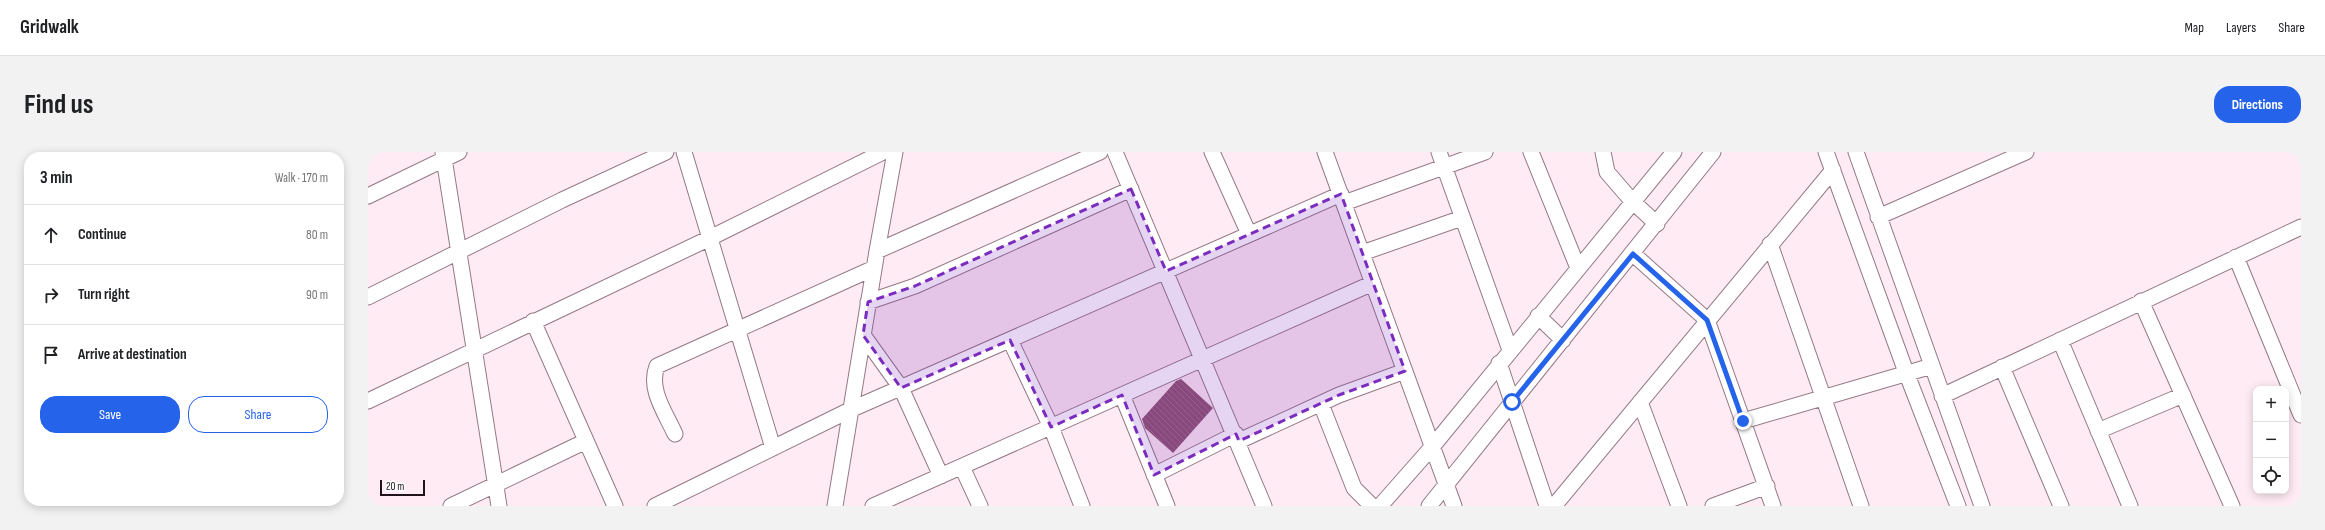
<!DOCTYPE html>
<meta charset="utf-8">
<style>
:root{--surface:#fff;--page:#f2f2f2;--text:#202124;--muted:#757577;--line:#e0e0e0;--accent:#2563eb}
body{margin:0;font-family:"Sofia Sans Condensed",sans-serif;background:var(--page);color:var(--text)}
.controls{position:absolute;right:12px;bottom:12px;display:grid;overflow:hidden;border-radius:8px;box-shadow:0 2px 10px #0003}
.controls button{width:36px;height:36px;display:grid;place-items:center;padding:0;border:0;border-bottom:1px solid var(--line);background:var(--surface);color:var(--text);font:20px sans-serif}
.scale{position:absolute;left:12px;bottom:10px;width:45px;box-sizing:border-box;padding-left:4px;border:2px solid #1e1419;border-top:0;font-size:11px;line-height:14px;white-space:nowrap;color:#1e1419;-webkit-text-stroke:3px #fefefe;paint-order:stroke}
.stop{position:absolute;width:12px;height:12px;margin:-9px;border:3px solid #2563eb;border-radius:50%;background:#fff}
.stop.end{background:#2563eb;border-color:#fff;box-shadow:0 1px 4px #0008}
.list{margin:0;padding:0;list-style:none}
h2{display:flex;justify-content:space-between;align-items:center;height:52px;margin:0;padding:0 16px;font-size:17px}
h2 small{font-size:13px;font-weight:400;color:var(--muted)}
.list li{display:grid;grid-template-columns:26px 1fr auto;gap:12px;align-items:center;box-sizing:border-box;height:60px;padding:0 16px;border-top:1px solid var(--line)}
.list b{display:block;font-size:15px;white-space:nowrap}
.list em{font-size:13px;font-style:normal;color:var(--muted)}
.actions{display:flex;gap:8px;padding:12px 16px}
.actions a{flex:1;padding:9px 0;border:1px solid var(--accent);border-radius:16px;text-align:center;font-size:14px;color:var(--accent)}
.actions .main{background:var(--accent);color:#fff}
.icon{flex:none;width:22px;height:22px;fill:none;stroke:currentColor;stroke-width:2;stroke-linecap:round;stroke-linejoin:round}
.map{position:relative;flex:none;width:1933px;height:354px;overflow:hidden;border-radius:16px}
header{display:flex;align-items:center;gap:24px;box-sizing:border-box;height:56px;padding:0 20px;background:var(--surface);border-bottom:1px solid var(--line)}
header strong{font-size:19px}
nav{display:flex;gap:22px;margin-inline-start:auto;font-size:14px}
.intro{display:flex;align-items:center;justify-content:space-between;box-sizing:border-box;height:96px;padding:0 24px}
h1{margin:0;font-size:28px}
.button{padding:10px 18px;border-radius:16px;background:var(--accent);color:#fff;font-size:14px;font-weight:700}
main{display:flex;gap:24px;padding:0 24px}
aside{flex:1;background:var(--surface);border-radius:16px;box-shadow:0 2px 10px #0003}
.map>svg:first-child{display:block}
</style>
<header>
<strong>Gridwalk</strong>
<nav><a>Map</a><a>Layers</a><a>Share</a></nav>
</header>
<div class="intro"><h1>Find us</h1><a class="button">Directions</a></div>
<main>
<aside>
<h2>3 min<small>Walk · 170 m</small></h2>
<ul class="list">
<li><svg class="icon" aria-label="ahead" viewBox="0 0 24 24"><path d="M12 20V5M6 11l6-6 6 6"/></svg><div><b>Continue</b></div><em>80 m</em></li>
<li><svg class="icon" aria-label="right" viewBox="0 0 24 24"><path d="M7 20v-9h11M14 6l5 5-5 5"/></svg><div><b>Turn right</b></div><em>90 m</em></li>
<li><svg class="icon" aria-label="arrive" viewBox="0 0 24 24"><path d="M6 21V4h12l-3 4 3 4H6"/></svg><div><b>Arrive at destination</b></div></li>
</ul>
<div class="actions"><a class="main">Save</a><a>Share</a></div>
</aside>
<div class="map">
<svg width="1933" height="354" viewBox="0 0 1933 354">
<defs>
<pattern id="building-back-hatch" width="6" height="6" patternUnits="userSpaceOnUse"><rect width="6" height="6" fill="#8c516d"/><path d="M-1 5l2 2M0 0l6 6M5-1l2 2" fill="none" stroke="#986b80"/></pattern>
</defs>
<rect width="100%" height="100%" fill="#feebf3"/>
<path fill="url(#building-back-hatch)" d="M813 227 845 256 805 301 777 276 774 267 808 229Z"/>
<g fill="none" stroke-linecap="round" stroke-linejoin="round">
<defs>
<path id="street" d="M75 0 131 354
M316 0 405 296
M747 0 896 354
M844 0 881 82
M957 0 1086 354
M1071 0 1142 198
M1163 0 1210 116
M1235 0 1239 20 1264 49 1289 72
M1458 0 1538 220 1590 354
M1488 0 1614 354
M0 44 91 0
M976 51 1117 0
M1510 65 1658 0
M1402 92 1493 354
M509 99 732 0
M994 101 1094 66
M1265 102 1339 168 1405 354
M1868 105 1933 263
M0 145 194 48 298 0
M1773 149 1864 354
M500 150 547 134 763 37
M1170 164 1195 188
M165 169 247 354
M495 183 533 236 573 324
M642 188 683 275 714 354
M1692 188 1762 354
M1131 211 1179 354
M1634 215 1693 354
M754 243 799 354
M1574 244 1933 75
M0 249 342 86 515 0
M1272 250 1311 354
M953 252 986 336 1004 354
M1375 269 1564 214
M1730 279 1815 243
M307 282C297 260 280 237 289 214L506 116
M871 289 971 243 1037 219
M594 315 612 354
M786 323 868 282
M83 354 218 289
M287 354 482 258 973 42
M467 354 509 99 527 0
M505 354 1005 131
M1012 354 1064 295 1306 0
M1061 354 1345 0
M1186 354 1465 18
M1345 354 1399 334"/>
</defs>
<use href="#street" stroke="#947984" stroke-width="17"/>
<use href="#street" stroke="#fff" stroke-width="15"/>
</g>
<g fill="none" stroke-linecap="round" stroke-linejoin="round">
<path stroke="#2563eb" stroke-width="5" d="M1144 250 1265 102 1339 168 1375 269"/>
</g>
<path fill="#7b2cbf" fill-opacity="0.2" stroke="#7b2cbf" stroke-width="3" stroke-dasharray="8 5" stroke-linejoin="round" d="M763 37 798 119 973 42 1037 219 971 243 871 289 868 282 786 323 754 243 683 275 642 188 533 236 495 183 500 150 547 134Z"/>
</svg>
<div class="controls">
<button>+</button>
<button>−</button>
<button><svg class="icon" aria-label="locate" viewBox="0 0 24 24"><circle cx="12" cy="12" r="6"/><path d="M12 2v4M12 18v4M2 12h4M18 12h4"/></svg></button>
</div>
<div class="scale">20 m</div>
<div class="stop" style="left:1144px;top:250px"></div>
<div class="stop end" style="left:1375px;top:269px"></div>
</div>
</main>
